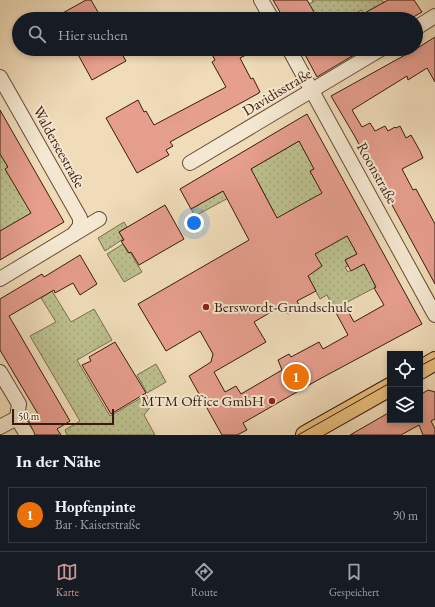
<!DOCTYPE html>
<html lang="de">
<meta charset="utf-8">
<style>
:root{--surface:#171b24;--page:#20242c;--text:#f1f3f6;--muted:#9ea1a6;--line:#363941;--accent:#c59692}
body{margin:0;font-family:"EB Garamond",serif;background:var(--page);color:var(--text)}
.controls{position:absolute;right:12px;bottom:12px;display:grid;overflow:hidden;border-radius:0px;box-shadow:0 2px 6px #0003}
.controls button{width:36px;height:36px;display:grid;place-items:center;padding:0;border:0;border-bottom:1px solid var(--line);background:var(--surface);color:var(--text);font:20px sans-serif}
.scale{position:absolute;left:12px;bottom:10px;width:102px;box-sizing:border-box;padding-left:4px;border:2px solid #381b0e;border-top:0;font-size:11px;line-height:14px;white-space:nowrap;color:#381b0e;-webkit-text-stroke:3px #f5e8d2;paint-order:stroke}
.you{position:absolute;left:194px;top:223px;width:14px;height:14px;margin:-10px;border:3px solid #fff;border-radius:50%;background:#1a73e8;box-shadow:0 0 0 6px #1a73e833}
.badge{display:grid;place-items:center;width:26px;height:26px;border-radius:50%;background:var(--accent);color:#fff;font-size:13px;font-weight:700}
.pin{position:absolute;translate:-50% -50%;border:2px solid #fff;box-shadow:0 1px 4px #0006}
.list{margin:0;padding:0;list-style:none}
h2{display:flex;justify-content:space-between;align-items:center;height:52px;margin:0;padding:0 16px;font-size:17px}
h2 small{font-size:13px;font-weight:400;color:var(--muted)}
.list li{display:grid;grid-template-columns:26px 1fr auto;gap:12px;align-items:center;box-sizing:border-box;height:56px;margin:0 8px 8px;padding:0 8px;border:1px solid var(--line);border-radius:0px}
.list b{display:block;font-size:15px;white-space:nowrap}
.list p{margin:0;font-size:13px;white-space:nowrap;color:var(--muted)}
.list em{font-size:13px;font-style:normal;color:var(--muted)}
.icon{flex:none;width:22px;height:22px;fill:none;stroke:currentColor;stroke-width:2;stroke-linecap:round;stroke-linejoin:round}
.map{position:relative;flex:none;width:435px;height:435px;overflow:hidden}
.search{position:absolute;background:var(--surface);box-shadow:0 2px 6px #0003;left:12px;right:12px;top:12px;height:44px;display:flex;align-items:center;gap:10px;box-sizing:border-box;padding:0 14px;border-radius:22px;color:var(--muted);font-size:15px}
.sheet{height:116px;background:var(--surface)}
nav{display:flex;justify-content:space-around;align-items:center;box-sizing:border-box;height:56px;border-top:1px solid var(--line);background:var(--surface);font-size:11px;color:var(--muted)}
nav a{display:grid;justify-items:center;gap:2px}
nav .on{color:var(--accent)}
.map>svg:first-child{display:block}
</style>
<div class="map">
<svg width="435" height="435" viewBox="0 0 435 435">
<defs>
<pattern id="green-dots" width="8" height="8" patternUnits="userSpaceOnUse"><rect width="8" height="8" fill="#bcc08e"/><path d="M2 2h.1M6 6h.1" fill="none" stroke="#a2a479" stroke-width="1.8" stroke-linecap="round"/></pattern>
</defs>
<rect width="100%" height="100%" fill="#f0dcb9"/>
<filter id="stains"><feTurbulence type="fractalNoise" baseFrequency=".005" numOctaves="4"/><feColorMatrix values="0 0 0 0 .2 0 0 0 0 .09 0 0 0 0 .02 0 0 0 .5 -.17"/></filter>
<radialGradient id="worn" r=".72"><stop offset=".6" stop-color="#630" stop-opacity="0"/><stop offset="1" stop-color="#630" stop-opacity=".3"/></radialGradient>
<path fill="url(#green-dots)" stroke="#7a6e4e" d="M312 0H382L383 2H385L363 14 361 10 349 17 350 19H313L305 6 313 2Z
M299 141 315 168 310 171 314 178 330 196 282 228 258 182 195 216 191 209 223 191 252 171 251 169Z
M0 154 8 167 6 169 34 214 0 232Z
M124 222 127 227 119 232 123 239 105 251 98 238Z
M348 235 357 254 345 260 348 266 345 267 348 272 364 263 376 287 334 309 327 295 320 299 297 256Z
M123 244 128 253 130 252 142 272 124 282 107 254Z
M52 291 71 322 94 309 112 340 77 360 110 416 146 395 152 405 144 415 155 435H67L65 430 80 421 30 336 56 322 41 298Z
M156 364 166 382 147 393 137 375Z"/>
<path fill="#e69e8d" stroke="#381b0e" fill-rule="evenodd" d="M86 0H91L102 19H52Z
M273 0H307L318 19H284Z
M388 0H414L422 12 410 19H354Z
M435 37V82L427 68 408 80 407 76 352 110 362 127 370 123 375 131 385 126 388 131 395 127 396 128 400 126 406 138 411 135 420 151 423 158 402 169 413 190 416 189 435 224V284L354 135 331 96 416 49Z
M75 49H119L126 61 92 80Z
M209 49H258L240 58 251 79 253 78 260 92H259V93L170 142 173 146 166 150 169 155 137 173 106 118 138 100 144 112 146 111 154 125 226 87 212 62 215 60Z
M302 49H364L317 77Z
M0 110 64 222 0 260V231L31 213 5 169 8 167 0 154Z
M307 114 422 324 316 381 243 423 247 430 237 435H222L189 376 211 362 213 354 200 331 166 351 138 304 249 240 223 191 191 209 180 189ZM299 141 314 169 310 171 322 193 277 218 251 169ZM347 236 357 254 345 260 351 271 364 264 376 287 374 288 384 305 354 322 344 304 334 309 348 335 323 349 319 342 291 357 289 354 278 360 282 370 241 394 236 386 225 392 214 372 266 342 254 322 283 305 288 314 300 307 297 301 316 291 308 276 322 266 315 254Z
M165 205 184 239 139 265 131 252 129 253 121 241 124 240 119 232Z
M80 255 97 284 80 295 73 283 55 293 54 290 9 316 70 421 57 429 61 435H35L28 420 38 414 0 350V299L42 274 44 277Z
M115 342 146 393 111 414 82 365 91 361 89 357Z
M428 390 435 392V419L431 421 435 429V435H423L419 425 401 435H350L390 412V420H420V395Z"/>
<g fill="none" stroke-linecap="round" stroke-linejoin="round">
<defs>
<path id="minor" d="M261 0 272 19
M416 28 435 16
M289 49 435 315
M0 77 80 218V226L73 235
M190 163 381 49
M0 279 99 219
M0 372 19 404 17 418 27 435
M0 427 17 418"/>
<path id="major" d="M420 370 435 361
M305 435 390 387"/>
</defs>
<use href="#minor" stroke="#664b39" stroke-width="16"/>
<use href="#major" stroke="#381b0e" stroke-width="20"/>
<use href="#minor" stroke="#f5e8d2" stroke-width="14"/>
<use href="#major" stroke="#e8be7c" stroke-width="18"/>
<path stroke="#381b0e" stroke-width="1" d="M420 366 435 358
M298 435 390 383"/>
</g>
<g fill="#8f2418" stroke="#f5e8d2" stroke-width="1.5">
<circle cx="206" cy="307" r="4"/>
<circle cx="272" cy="401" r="4"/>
</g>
<g text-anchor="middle" stroke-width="4" stroke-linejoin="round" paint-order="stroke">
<g font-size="15" fill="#381b0e" stroke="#f5e8d2">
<text transform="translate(277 92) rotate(-31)" y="5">Davidisstraße</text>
<text transform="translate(59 147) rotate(61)" y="5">Walderseestraße</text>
<text transform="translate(377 173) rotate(61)" y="5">Roonstraße</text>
</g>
<g font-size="15" fill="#381b0e" stroke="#f5e8d2" text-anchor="start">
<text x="214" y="312">Berswordt-Grundschule</text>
<text x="264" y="406" text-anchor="end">MTM Office GmbH</text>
</g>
</g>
<rect width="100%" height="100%" filter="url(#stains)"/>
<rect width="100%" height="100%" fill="url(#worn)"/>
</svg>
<div class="controls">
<button><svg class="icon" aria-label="locate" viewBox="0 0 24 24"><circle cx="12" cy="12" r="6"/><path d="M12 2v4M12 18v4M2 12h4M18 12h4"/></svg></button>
<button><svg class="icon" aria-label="layers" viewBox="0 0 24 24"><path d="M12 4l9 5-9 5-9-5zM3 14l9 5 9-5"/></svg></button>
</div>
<div class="scale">50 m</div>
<div class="you"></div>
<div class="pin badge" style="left:296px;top:377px;background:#e8710a">1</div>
<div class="search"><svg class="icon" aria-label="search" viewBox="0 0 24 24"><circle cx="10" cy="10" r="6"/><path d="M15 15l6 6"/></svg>Hier suchen</div>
</div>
<section class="sheet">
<h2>In der Nähe<small></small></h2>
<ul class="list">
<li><span class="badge" style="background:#e8710a">1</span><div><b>Hopfenpinte</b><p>Bar · Kaiserstraße</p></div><em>90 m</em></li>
</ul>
</section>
<nav>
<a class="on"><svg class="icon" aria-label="map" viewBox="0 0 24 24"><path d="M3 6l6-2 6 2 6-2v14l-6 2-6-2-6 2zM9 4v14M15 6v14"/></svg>Karte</a>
<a><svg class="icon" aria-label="directions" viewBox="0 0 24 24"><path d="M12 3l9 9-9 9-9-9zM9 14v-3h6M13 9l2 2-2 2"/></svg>Route</a>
<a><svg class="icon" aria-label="saved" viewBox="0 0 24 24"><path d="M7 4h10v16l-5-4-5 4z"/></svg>Gespeichert</a>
</nav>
